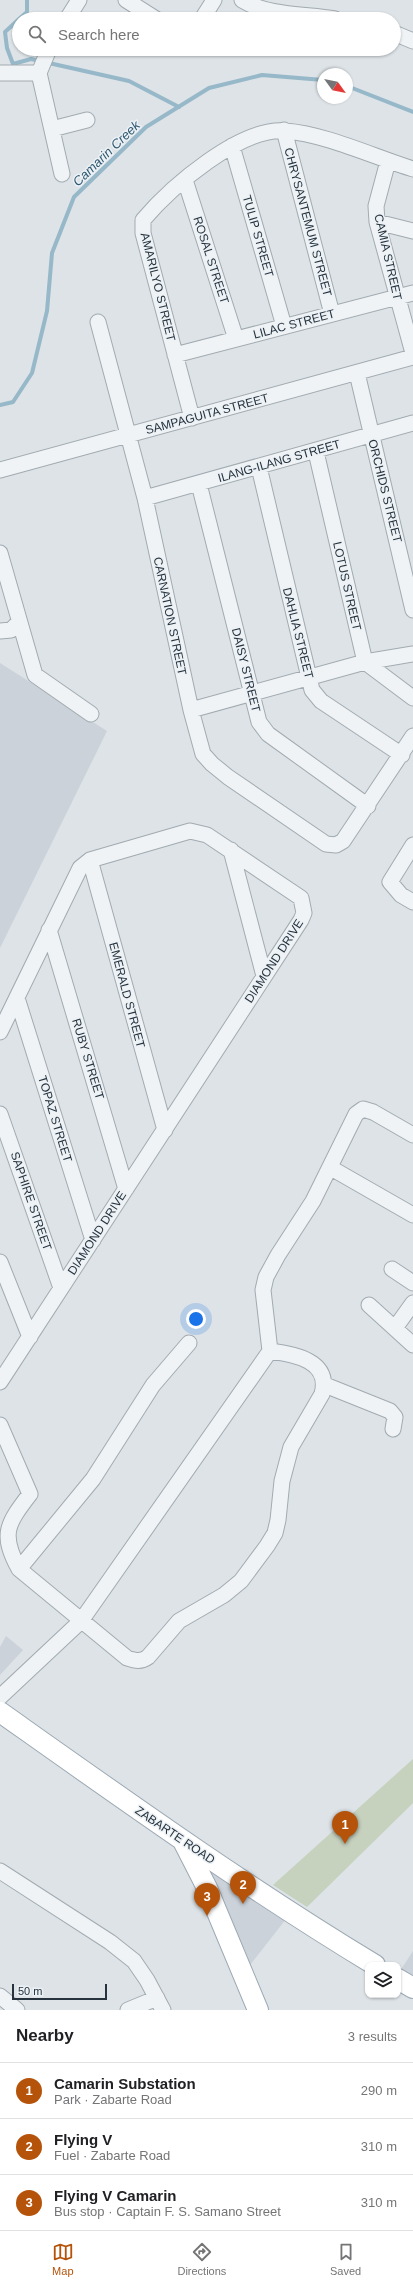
<!DOCTYPE html>
<meta charset="utf-8">
<style>
:root{--surface:#fff;--page:#f2f2f2;--text:#202124;--muted:#757577;--line:#e0e0e0;--accent:#b45309}
body{margin:0;font-family:Helvetica,sans-serif;background:var(--page);color:var(--text)}
.controls{position:absolute;right:12px;bottom:12px;display:grid;overflow:hidden;border-radius:8px;box-shadow:0 1px 3px #0004}
.controls button{width:36px;height:36px;display:grid;place-items:center;padding:0;border:0;border-bottom:1px solid var(--line);background:var(--surface);color:var(--text);font:20px sans-serif}
.compass{position:absolute;left:317px;top:68px;width:36px;height:36px;border-radius:50%;background:var(--surface);box-shadow:0 1px 3px #0004;rotate:123deg}
.scale{position:absolute;left:12px;bottom:10px;width:95px;box-sizing:border-box;padding-left:4px;border:2px solid #26333e;border-top:0;font-size:11px;line-height:14px;white-space:nowrap;color:#26333e;-webkit-text-stroke:3px #ecf1f5;paint-order:stroke}
.you{position:absolute;left:196px;top:1319px;width:14px;height:14px;margin:-10px;border:3px solid #fff;border-radius:50%;background:#1a73e8;box-shadow:0 0 0 6px #1a73e833}
.badge{display:grid;place-items:center;width:26px;height:26px;border-radius:50%;background:var(--accent);color:#fff;font-size:13px;font-weight:700}
.pin{position:absolute;translate:-50% -33px;filter:drop-shadow(0 1px 2px #0008)}
.pin::after{content:'';position:absolute;top:21px;width:14px;height:12px;background:inherit;clip-path:polygon(0 0,100% 0,50% 100%)}
.list{margin:0;padding:0;list-style:none}
h2{display:flex;justify-content:space-between;align-items:center;height:52px;margin:0;padding:0 16px;font-size:17px}
h2 small{font-size:13px;font-weight:400;color:var(--muted)}
.list li{display:grid;grid-template-columns:26px 1fr auto;gap:12px;align-items:center;box-sizing:border-box;height:56px;padding:0 16px;border-top:1px solid var(--line)}
.list b{display:block;font-size:15px;white-space:nowrap}
.list p{margin:0;font-size:13px;white-space:nowrap;color:var(--muted)}
.list em{font-size:13px;font-style:normal;color:var(--muted)}
.icon{flex:none;width:22px;height:22px;fill:none;stroke:currentColor;stroke-width:2;stroke-linecap:round;stroke-linejoin:round}
.map{position:relative;flex:none;width:413px;height:2010px;overflow:hidden}
.search{position:absolute;background:var(--surface);box-shadow:0 1px 3px #0004;left:12px;right:12px;top:12px;height:44px;display:flex;align-items:center;gap:10px;box-sizing:border-box;padding:0 14px;border-radius:22px;color:var(--muted);font-size:15px}
.sheet{height:220px;background:var(--surface)}
nav{display:flex;justify-content:space-around;align-items:center;box-sizing:border-box;height:56px;border-top:1px solid var(--line);background:var(--surface);font-size:11px;color:var(--muted)}
nav a{display:grid;justify-items:center;gap:2px}
nav .on{color:var(--accent)}
.map>svg:first-child{display:block}
</style>
<div class="map">
<svg width="413" height="2010" viewBox="0 0 413 2010">
<rect width="100%" height="100%" fill="#dde3e7"/>
<path fill="#cbd2d9" d="M0 663 107 731 0 948Z
M6 1636 23 1650 0 1675V1647Z
M208 1865 286 1919 250 1965Z
M413 1951V1979L400 1971Z"/>
<path fill="#c6d1be" d="M413 1759V1803L307 1907 273 1885Z"/>
<g fill="none" stroke-linecap="round" stroke-linejoin="round">
<path stroke="#96b8c8" stroke-width="4" d="M19 19 5 32 7 48 13 64 31 59 129 81 179 107
M19 19 27 12V0
M347 86 413 112
M0 405 13 402 32 373 47 311 52 253 74 197 146 127 209 88 262 75 323 80"/>
<defs>
<path id="minor" d="M126 0 156 19
M242 0C268 16 305 14 335 19
M67 19 79 0
M202 19 214 0
M394 33 413 41
M49 49 39 73 62 174
M0 73H39
M52 129 87 120
M284 130 332 314
M232 146 284 326
M388 161 376 206 377 222 413 353
M185 180 236 339
M377 222 413 231
M98 322 145 498 191 710 203 754 212 764 228 777 326 844 336 845 343 841 413 736
M175 355 413 293
M357 373 413 610
M192 418 143 233V220C171 187 240 127 285 131 326 134 374 157 413 169
M316 452 365 662 413 698
M259 467 312 690 321 701 402 755
M0 470 413 357
M199 484 259 722 268 734 368 806
M145 498 413 423
M0 553 35 675 91 714
M0 631 11 630 19 622
M191 710 365 662 413 654
M413 845 390 882 401 895 413 902
M231 850 264 976
M90 860 165 1130
M49 930 126 1189
M17 998 93 1240
M0 1032 80 868 90 860 190 831 207 835 301 898 304 913 301 920 0 1382
M0 1114 61 1288
M331 1168 413 1215
M0 1262 30 1337
M392 1269 413 1283
M369 1305 413 1345
M395 1328 413 1303
M325 1385 390 1411 395 1417 393 1429
M0 1425 30 1494C7 1524 0 1534 19 1569L127 1658C136 1661 141 1662 148 1657L179 1621 224 1595 241 1581 267 1546 275 1533 278 1520 282 1481 291 1447 322 1394C331 1361 295 1354 270 1351
M19 1569 93 1479 153 1385 189 1343
M0 1697 81 1621 270 1351 263 1290 266 1277 278 1255 313 1201 356 1114 363 1109 373 1112 413 1135
M0 1871 110 1942 134 1961 147 1980 163 2010
M0 1996 17 2010
M128 2010 157 1998"/>
<path id="major" d="M0 1712C123 1799 246 1887 375 1965
M184 1843 207 1888 258 2010
M398 1979 413 1988"/>
</defs>
<use href="#minor" stroke="#a2abb1" stroke-width="17"/>
<use href="#major" stroke="#9ca9b3" stroke-width="22"/>
<use href="#minor" stroke="#eff3f5" stroke-width="15"/>
<use href="#major" stroke="#fff" stroke-width="20"/>
</g>
<g text-anchor="middle" stroke-width="3" stroke-linejoin="round" paint-order="stroke">
<g font-size="12" fill="#26333e" stroke="#ecf1f5">
<text transform="translate(308 222) rotate(75)" y="4">CHRYSANTEMUM STREET</text>
<text transform="translate(258 236) rotate(74)" y="4">TULIP STREET</text>
<text transform="translate(388 257) rotate(77)" y="4">CAMIA STREET</text>
<text transform="translate(211 260) rotate(72)" y="4">ROSAL STREET</text>
<text transform="translate(158 287) rotate(76)" y="4">AMARILYO STREET</text>
<text transform="translate(294 324) rotate(-15)" y="4">LILAC STREET</text>
<text transform="translate(207 414) rotate(-15)" y="4">SAMPAGUITA STREET</text>
<text transform="translate(279 461) rotate(-16)" y="4">ILANG-ILANG STREET</text>
<text transform="translate(385 491) rotate(76)" y="4">ORCHIDS STREET</text>
<text transform="translate(347 586) rotate(77)" y="4">LOTUS STREET</text>
<text transform="translate(170 616) rotate(78)" y="4">CARNATION STREET</text>
<text transform="translate(298 633) rotate(76)" y="4">DAHLIA STREET</text>
<text transform="translate(246 670) rotate(76)" y="4">DAISY STREET</text>
<text transform="translate(274 961) rotate(-57)" y="4">DIAMOND DRIVE</text>
<text transform="translate(127 995) rotate(75)" y="4">EMERALD STREET</text>
<text transform="translate(88 1059) rotate(73)" y="4">RUBY STREET</text>
<text transform="translate(55 1119) rotate(73)" y="4">TOPAZ STREET</text>
<text transform="translate(31 1201) rotate(71)" y="4">SAPHIRE STREET</text>
<text transform="translate(97 1233) rotate(-57)" y="4">DIAMOND DRIVE</text>
<text transform="translate(175 1835) rotate(34)" y="4">ZABARTE ROAD</text>
</g>
<g font-size="13" font-style="italic" fill="#305a72" stroke="#ecf1f5">
<text transform="translate(106 153) rotate(-44)" y="5">Camarin Creek</text>
</g>
</g>
</svg>
<div class="controls">
<button><svg class="icon" aria-label="layers" viewBox="0 0 24 24"><path d="M12 4l9 5-9 5-9-5zM3 14l9 5 9-5"/></svg></button>
</div>
<svg class="compass" viewBox="-18 -18 36 36"><path d="M0-13l5 13h-10z" fill="#e53935"/><path d="M0 13l5-13h-10z" fill="#757577"/></svg>
<div class="scale">50 m</div>
<div class="you"></div>
<div class="pin badge" style="left:345px;top:1844px">1</div>
<div class="pin badge" style="left:243px;top:1904px">2</div>
<div class="pin badge" style="left:207px;top:1916px">3</div>
<div class="search"><svg class="icon" aria-label="search" viewBox="0 0 24 24"><circle cx="10" cy="10" r="6"/><path d="M15 15l6 6"/></svg>Search here</div>
</div>
<section class="sheet">
<h2>Nearby<small>3 results</small></h2>
<ul class="list">
<li><span class="badge">1</span><div><b>Camarin Substation</b><p>Park · Zabarte Road</p></div><em>290 m</em></li>
<li><span class="badge">2</span><div><b>Flying V</b><p>Fuel · Zabarte Road</p></div><em>310 m</em></li>
<li><span class="badge">3</span><div><b>Flying V Camarin</b><p>Bus stop · Captain F. S. Samano Street</p></div><em>310 m</em></li>
</ul>
</section>
<nav>
<a class="on"><svg class="icon" aria-label="map" viewBox="0 0 24 24"><path d="M3 6l6-2 6 2 6-2v14l-6 2-6-2-6 2zM9 4v14M15 6v14"/></svg>Map</a>
<a><svg class="icon" aria-label="directions" viewBox="0 0 24 24"><path d="M12 3l9 9-9 9-9-9zM9 14v-3h6M13 9l2 2-2 2"/></svg>Directions</a>
<a><svg class="icon" aria-label="saved" viewBox="0 0 24 24"><path d="M7 4h10v16l-5-4-5 4z"/></svg>Saved</a>
</nav>
